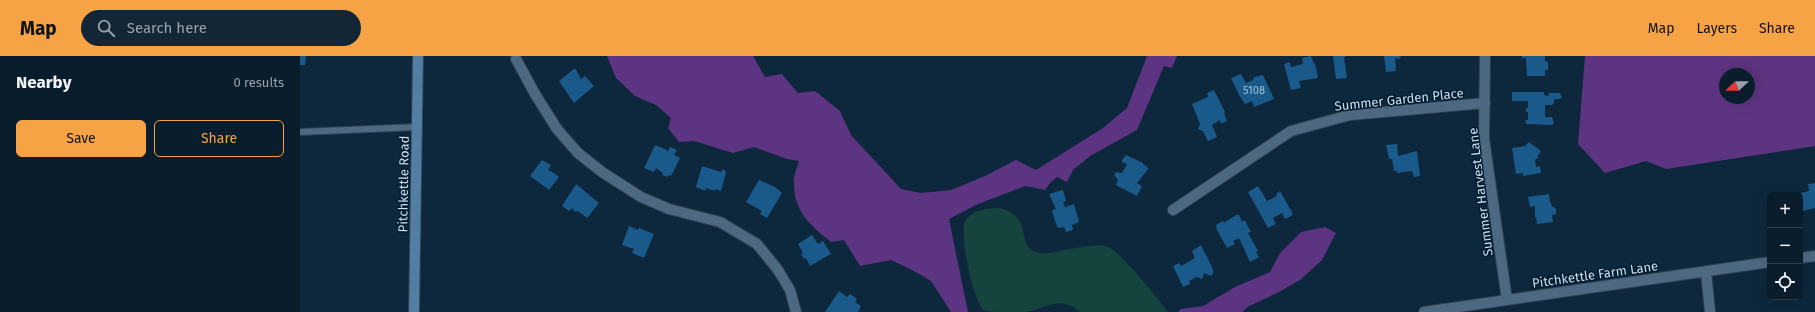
<!DOCTYPE html>
<meta charset="utf-8">
<style>
:root{--surface:#0a1d2d;--page:#132635;--text:#f1f3f6;--muted:#99a2aa;--line:#2a3b49;--accent:#f5a345}
body{margin:0;font-family:"Fira Sans",sans-serif;background:var(--page);color:var(--text)}
.controls{position:absolute;right:12px;bottom:12px;display:grid;overflow:hidden;border-radius:6px;box-shadow:0 4px 16px #0002}
.controls button{width:36px;height:36px;display:grid;place-items:center;padding:0;border:0;border-bottom:1px solid var(--line);background:var(--surface);color:var(--text);font:20px sans-serif}
.compass{position:absolute;left:1419px;top:12px;width:36px;height:36px;border-radius:50%;background:var(--surface);box-shadow:0 4px 16px #0002;rotate:248deg}
.list{margin:0;padding:0;list-style:none}
h2{display:flex;justify-content:space-between;align-items:center;height:52px;margin:0;padding:0 16px;font-size:17px}
h2 small{font-size:13px;font-weight:400;color:var(--muted)}
.actions{display:flex;gap:8px;padding:12px 16px}
.actions a{flex:1;padding:9px 0;border:1px solid var(--accent);border-radius:6px;text-align:center;font-size:14px;color:var(--accent)}
.actions .main{background:var(--accent);color:#111}
.icon{flex:none;width:22px;height:22px;fill:none;stroke:currentColor;stroke-width:2;stroke-linecap:round;stroke-linejoin:round}
.map{position:relative;flex:none;width:1515px;height:256px;overflow:hidden}
header{display:flex;align-items:center;gap:24px;box-sizing:border-box;height:56px;padding:0 20px;background:var(--accent);color:#111}
header strong{font-size:19px}
nav{display:flex;gap:22px;margin-inline-start:auto;font-size:14px}
.search{width:280px;height:36px;background:var(--page);display:flex;align-items:center;gap:10px;box-sizing:border-box;padding:0 14px;border-radius:22px;color:var(--muted);font-size:15px}
main{display:flex}
aside{flex:1;background:var(--surface)}
.map>svg:first-child{display:block}
</style>
<header>
<strong>Map</strong>
<div class="search"><svg class="icon" aria-label="search" viewBox="0 0 24 24"><circle cx="10" cy="10" r="6"/><path d="M15 15l6 6"/></svg>Search here</div>
<nav><a>Map</a><a>Layers</a><a>Share</a></nav>
</header>
<main>
<aside>
<h2>Nearby<small>0 results</small></h2>
<ul class="list">
</ul>
<div class="actions"><a class="main">Save</a><a>Share</a></div>
</aside>
<div class="map">
<svg width="1515" height="256" viewBox="0 0 1515 256">
<rect width="100%" height="100%" fill="#0d273c"/>
<path fill="#5d3481" fill-rule="evenodd" d="M307 0H453L465 21 482 18 498 37 515 35 540 55 551 79 601 133 621 137 651 134 685 120 716 104 736 114 803 72 827 52 847 0H877L872 12 864 10 837 74 790 100 773 114 767 126 757 121 750 127 745 134 725 130 678 148 649 163 668 256H651L631 225 612 214 591 204 560 210 544 184 531 186C510 169 494 156 494 127 493 120 497 112 499 105L487 103 454 91 433 97 394 85 379 86 368 72 371 62 356 49 335 40 316 22Z
M1285 0H1515V90L1366 113 1346 105 1305 117 1278 88ZM1425 18H1449V42H1425Z
M1025 171 1036 177 1022 204 1000 224 975 238 949 250 942 256H878L881 253 903 250 935 231 970 216 980 197 1001 176Z"/>
<path fill="#15443f" d="M699 152C735 161 715 187 735 196 744 200 759 195 768 193 780 192 796 187 808 191 821 196 858 243 868 256H780C760 239 747 252 726 256 718 256 709 256 702 256 696 256 689 256 684 254 673 246 659 178 665 166 671 153 687 153 699 152Z"/>
<path fill="#1a5a8b" d="M0 0H6L5 9H0Z
M1011 0 1014 8 1015 7 1018 22 999 25 1001 32 991 34 984 8 990 6 991 11 1003 8 1002 2Z
M1033 0H1047L1044 1 1047 22 1036 23Z
M1084 0H1101L1099 3 1095 2 1096 15 1086 16Z
M1222 0H1245V5L1248 6V14H1245V20H1227L1226 2H1222Z
M275 12 281 23 285 20 294 30 274 47 259 25Z
M941 18 946 27 953 24 954 21 963 19 974 43 954 51 952 45 945 48 939 39 931 22Z
M914 34 925 56 924 57 927 65 921 68 920 64 912 69 917 81 908 85 903 75 898 73 900 68 892 48 908 41 907 37Z
M1212 36H1244V39L1249 40V37H1260L1262 41 1260 43H1254V47L1252 49H1245V61H1252L1254 67 1252 69 1226 68 1225 64H1228V56H1226V52H1228V45H1212Z
M1229 86 1241 95 1238 100V102L1235 104 1236 111 1240 110 1241 117 1223 120V117L1216 118 1212 92 1225 90Z
M1097 88 1098 100 1117 95 1120 120 1114 121 1112 115 1097 117V115H1094L1092 103H1089L1086 89Z
M355 89 367 94V97L370 91 377 94 374 99 380 102 371 120 369 119 367 121 362 119 363 117 356 112 354 116 344 112Z
M826 99 843 107V108L847 111 848 113 837 127 842 130 837 140 816 129 818 124 814 119 816 116 822 117 827 108 822 106V104Z
M242 104 251 109 248 114 254 117 259 121 249 134 230 120Z
M402 110 421 116 423 113 425 114 426 117 421 135 415 133V135L406 132 405 135 396 131Z
M459 124 475 131 482 137 467 162 460 158 462 155 446 146Z
M1515 127V152L1503 155 1500 137 1509 135 1508 128Z
M276 128 299 147 287 162 278 155 275 156 272 152 269 155 262 150Z
M958 130 967 145 977 140 976 138 980 135 993 158 991 160 985 163 982 157 973 162 976 168 968 172 948 136Z
M763 134 766 145 763 146 765 151 774 148 779 166 772 169 773 174 766 176 764 171 758 172 755 165 752 154 756 153 749 138Z
M1249 138 1250 147 1251 146 1252 151H1254L1256 153V158L1252 159 1253 166 1237 168 1236 161 1235 162V150L1230 151 1228 141Z
M936 159H939L942 166 945 164 948 171 951 176 948 177 958 195 956 196 959 201 950 206 939 182 933 185 935 188 927 192 917 174 916 169 923 165 924 167Z
M329 170 338 174 339 172 354 178 344 202 332 197 334 193 322 189Z
M512 179 518 188 523 185 531 198 510 210 506 202 504 203 501 198 503 197 498 188Z
M901 189 913 213V218L911 220 904 217 902 223 897 221 889 225 890 228 883 231 873 210 879 207 881 210 895 202 892 195Z
M539 235 547 241 550 238 557 243 555 246 561 250 558 256H525Z"/>
<g fill="none" stroke-linecap="round" stroke-linejoin="round">
<defs>
<path id="service" d="M0 76 117 71"/>
<path id="minor" d="M1185 0 1184 83 1207 244
M216 3 235 38 257 73 278 97 302 116 341 141 369 153 420 166 457 188 478 214 490 234 496 256
M873 154 991 75 1050 59 1185 47
M1500 202 1515 200
M1406 215 1410 256
M1124 256 1470 206"/>
<path id="secondary" d="M114 256 118 0"/>
</defs>
<use href="#service" stroke="#324154" stroke-width="8"/>
<use href="#minor" stroke="#324154" stroke-width="12"/>
<use href="#secondary" stroke="#324154" stroke-width="12"/>
<use href="#service" stroke="#4d6982" stroke-width="6"/>
<use href="#minor" stroke="#4d6982" stroke-width="10"/>
<use href="#secondary" stroke="#527ea4" stroke-width="10"/>
</g>
<g text-anchor="middle" stroke-width="3" stroke-linejoin="round" paint-order="stroke">
<g font-size="11" fill="#a2bed5">
<text x="954" y="38">5108</text>
</g>
<g font-size="13" fill="#d0dfee" stroke="#031d32">
<text transform="translate(1099 43) rotate(-6)" y="5">Summer Garden Place</text>
<text transform="translate(103 128) rotate(-89)" y="5">Pitchkettle Road</text>
<text transform="translate(1180 136) rotate(-97)" y="5">Summer Harvest Lane</text>
<text transform="translate(1295 218) rotate(-8)" y="5">Pitchkettle Farm Lane</text>
</g>
</g>
</svg>
<div class="controls">
<button>+</button>
<button>−</button>
<button><svg class="icon" aria-label="locate" viewBox="0 0 24 24"><circle cx="12" cy="12" r="6"/><path d="M12 2v4M12 18v4M2 12h4M18 12h4"/></svg></button>
</div>
<svg class="compass" viewBox="-18 -18 36 36"><path d="M0-13l5 13h-10z" fill="#e53935"/><path d="M0 13l5-13h-10z" fill="#99a2aa"/></svg>
</div>
</main>
